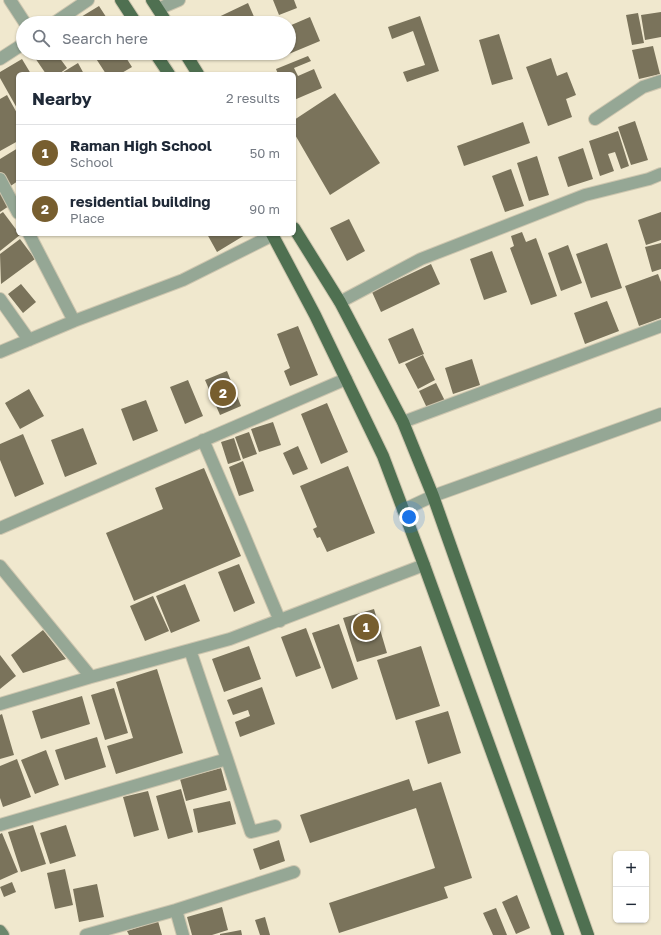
<!DOCTYPE html>
<meta charset="utf-8">
<style>
:root{--surface:#fff;--page:#f6f6f7;--text:#1f2937;--muted:#747a83;--line:#e0e1e3;--accent:#775e2f}
body{margin:0;font-family:"Golos Text",sans-serif;background:var(--page);color:var(--text)}
.controls{position:absolute;right:12px;bottom:12px;display:grid;overflow:hidden;border-radius:6px;box-shadow:0 1px 3px #0004}
.controls button{width:36px;height:36px;display:grid;place-items:center;padding:0;border:0;border-bottom:1px solid var(--line);background:var(--surface);color:var(--text);font:20px sans-serif}
.you{position:absolute;left:409px;top:517px;width:14px;height:14px;margin:-10px;border:3px solid #fff;border-radius:50%;background:#1a73e8;box-shadow:0 0 0 6px #1a73e833}
.badge{display:grid;place-items:center;width:26px;height:26px;border-radius:50%;background:var(--accent);color:#fff;font-size:13px;font-weight:700}
.pin{position:absolute;translate:-50% -50%;border:2px solid #fff;box-shadow:0 1px 4px #0006}
.list{margin:0;padding:0;list-style:none}
h2{display:flex;justify-content:space-between;align-items:center;height:52px;margin:0;padding:0 16px;font-size:17px}
h2 small{font-size:13px;font-weight:400;color:var(--muted)}
.list li{display:grid;grid-template-columns:26px 1fr auto;gap:12px;align-items:center;box-sizing:border-box;height:56px;padding:0 16px;border-top:1px solid var(--line)}
.list b{display:block;font-size:15px;white-space:nowrap}
.list p{margin:0;font-size:13px;white-space:nowrap;color:var(--muted)}
.list em{font-size:13px;font-style:normal;color:var(--muted)}
.icon{flex:none;width:22px;height:22px;fill:none;stroke:currentColor;stroke-width:2;stroke-linecap:round;stroke-linejoin:round}
.map{position:relative;flex:none;width:661px;height:935px;overflow:hidden}
.search{position:absolute;background:var(--surface);box-shadow:0 1px 3px #0004;left:16px;top:16px;width:280px;height:44px;display:flex;align-items:center;gap:10px;box-sizing:border-box;padding:0 14px;border-radius:22px;color:var(--muted);font-size:15px}
.panel{position:absolute;background:var(--surface);box-shadow:0 1px 3px #0004;left:16px;top:72px;width:280px;height:164px;border-radius:6px}
.map>svg:first-child{display:block}
</style>
<div class="map">
<svg width="661" height="935" viewBox="0 0 661 935">
<rect width="100%" height="100%" fill="#f0e8ce"/>
<path fill="#7a735b" d="M273 0H294L297 8 279 15Z
M248 3 255 19 247 23H206Z
M99 6 110 23H71Z
M661 12V37L645 40 641 15Z
M638 13 644 43 632 45 626 15Z
M420 16 439 71 407 82 403 72 425 65 413 31 392 39 388 27Z
M310 17 320 41 284 56 283 53H289V26Z
M499 34 513 79 492 85 479 40Z
M653 46 660 74 639 79 632 50Z
M35 53H56L67 68 59 74H46L33 55Z
M101 53H123L132 67 120 74H106L95 57Z
M308 56 311 61 294 68 298 76 314 69 322 88 294 100V74H278L276 69Z
M551 58 557 76 567 72 576 95 566 99 572 117 548 126 526 67Z
M22 59 31 74H18V110L0 78V72Z
M78 63 84 74H60Z
M335 93 380 163 330 195 294 133V120Z
M7 95 18 115V141L0 151V99Z
M635 121 648 160 631 165 618 127Z
M523 122 530 143 464 166 457 146Z
M618 131 629 166 621 169 615 152 608 154 614 171 600 176 589 141Z
M18 148V181L9 187 0 173V159Z
M583 148 593 179 568 187 558 157Z
M537 156 549 195 529 201 517 163Z
M511 169 524 206 505 212 492 176Z
M0 187 12 204 0 212Z
M3 212 18 232V234L20 235 0 251V214Z
M661 212V240L646 245 638 220Z
M349 219 365 251 347 261 330 228Z
M522 232 526 242 536 238 557 296 531 305 510 248 514 246 511 236Z
M207 234H245V235L217 252Z
M20 239 35 259 1 284 0 254Z
M607 243 622 288 591 298 576 254Z
M661 243V269L652 272 645 247Z
M568 245 582 283 561 291 548 253Z
M492 251 507 292 484 300 470 259Z
M431 264 440 284 381 312 372 292Z
M658 274 661 282V318L639 326 625 286Z
M21 284 36 302 23 313 8 294Z
M607 301 619 331 585 344 574 313Z
M298 326 318 375 290 386 284 371 290 368 277 334Z
M413 328 424 354 399 364 388 339Z
M423 355 435 380 418 389 405 364Z
M472 359 480 385 453 394 445 368Z
M227 371 241 406 220 415 205 380Z
M188 380 203 416 185 424 170 387Z
M436 383 445 401 427 408 419 391Z
M29 389 44 416 20 429 5 403Z
M146 400 158 431 133 441 121 409Z
M327 403 348 452 321 464 301 414Z
M273 422 281 445 259 452 251 429Z
M83 428 97 464 65 477 51 440Z
M249 432 257 454 243 459 235 437Z
M23 434 44 484 15 497 0 460V444Z
M234 438 241 460 228 464 221 442Z
M298 446 308 469 293 475 283 453Z
M243 461 254 491 239 496 229 467Z
M348 466 375 533 327 552 320 537 317 538 313 529 317 527 300 486Z
M204 468 241 556 134 601 106 533 163 509 155 488Z
M239 564 255 603 234 612 218 572Z
M185 584 200 621 171 633 156 596Z
M153 596 169 631 145 641 130 606Z
M374 609 387 653 357 662 343 618Z
M339 624 358 679 332 689 312 633Z
M306 628 321 668 296 677 281 637Z
M43 630 66 659 23 673 11 655Z
M249 646 261 679 224 692 212 659Z
M421 646 440 706 396 720 377 660Z
M0 655 16 676 0 689Z
M157 669 183 753 116 774 107 746 133 738 116 682Z
M262 687 275 724 240 737 235 722 250 716 248 710 233 715 227 700Z
M114 688 128 733 105 740 91 695Z
M82 696 90 724 41 739 32 711Z
M448 711 461 753 428 764 415 721Z
M2 714 14 755 0 759V715Z
M97 737 106 767 65 780 55 750Z
M46 750 59 785 35 794 21 760Z
M17 759 31 797 3 807 0 798V766Z
M221 768 227 790 186 801 180 779Z
M409 779 413 791 441 782 472 878 444 887 448 898 339 933 329 903 435 868 416 808 310 843 300 815Z
M181 789 193 832 168 839 156 796Z
M148 791 159 830 134 837 123 797Z
M230 801 236 824 198 833 193 809Z
M33 825 46 864 21 872 8 832Z
M66 825 76 856 50 864 40 833Z
M2 833 18 872 0 880V834Z
M279 840 285 861 260 870 253 849Z
M65 869 73 905 55 909 47 873Z
M12 882 16 892 4 897 0 887Z
M97 884 104 917 79 922 73 889Z
M517 895 530 928 516 934 502 902Z
M222 907 228 930 212 935H192L187 917Z
M496 908 507 935H493L483 913Z
M265 917 270 935H260L255 920Z
M158 921 162 935H129L127 931Z
M241 930 242 935H220V934Z"/>
<g fill="none" stroke-linecap="round" stroke-linejoin="round">
<defs>
<path id="street" d="M10 0 25 23
M158 9 179 0
M54 23 88 0
M0 59 23 44
M595 119 643 87 661 81
M0 179 18 213
M29 234 74 321
M0 299 29 340
M340 302 421 259 585 195 649 179 661 174
M0 352 74 321 183 280 273 235
M403 422 661 326
M203 440 241 528 280 621
M403 510 433 496 661 414
M0 528 346 379
M0 566 91 677
M0 704 91 677 230 639 424 565
M227 759 251 832 275 826
M0 825 227 759 190 650
M176 910 183 935
M86 935 176 910 294 872"/>
<path id="secondary" d="M0 931 3 935"/>
<path id="primary" d="M121 0 136 23
M152 0 167 23
M155 53 169 74
M185 53 198 74
M294 228 340 302 403 422 433 496 588 935
M272 234 315 315 383 456 424 565 558 935"/>
</defs>
<use href="#street" stroke="#cec6af" stroke-width="14"/>
<use href="#secondary" stroke="#cec6af" stroke-width="14"/>
<use href="#primary" stroke="#cec6af" stroke-width="14"/>
<use href="#street" stroke="#95a795" stroke-width="12"/>
<use href="#secondary" stroke="#6c876d" stroke-width="12"/>
<use href="#primary" stroke="#4f7051" stroke-width="12"/>
</g>
</svg>
<div class="controls">
<button>+</button>
<button>−</button>
</div>
<div class="you"></div>
<div class="pin badge" style="left:366px;top:627px">1</div>
<div class="pin badge" style="left:223px;top:393px">2</div>
<div class="search"><svg class="icon" aria-label="search" viewBox="0 0 24 24"><circle cx="10" cy="10" r="6"/><path d="M15 15l6 6"/></svg>Search here</div>
<section class="panel">
<h2>Nearby<small>2 results</small></h2>
<ul class="list">
<li><span class="badge">1</span><div><b>Raman High School</b><p>School</p></div><em>50 m</em></li>
<li><span class="badge">2</span><div><b>residential building</b><p>Place</p></div><em>90 m</em></li>
</ul>
</section>
</div>
